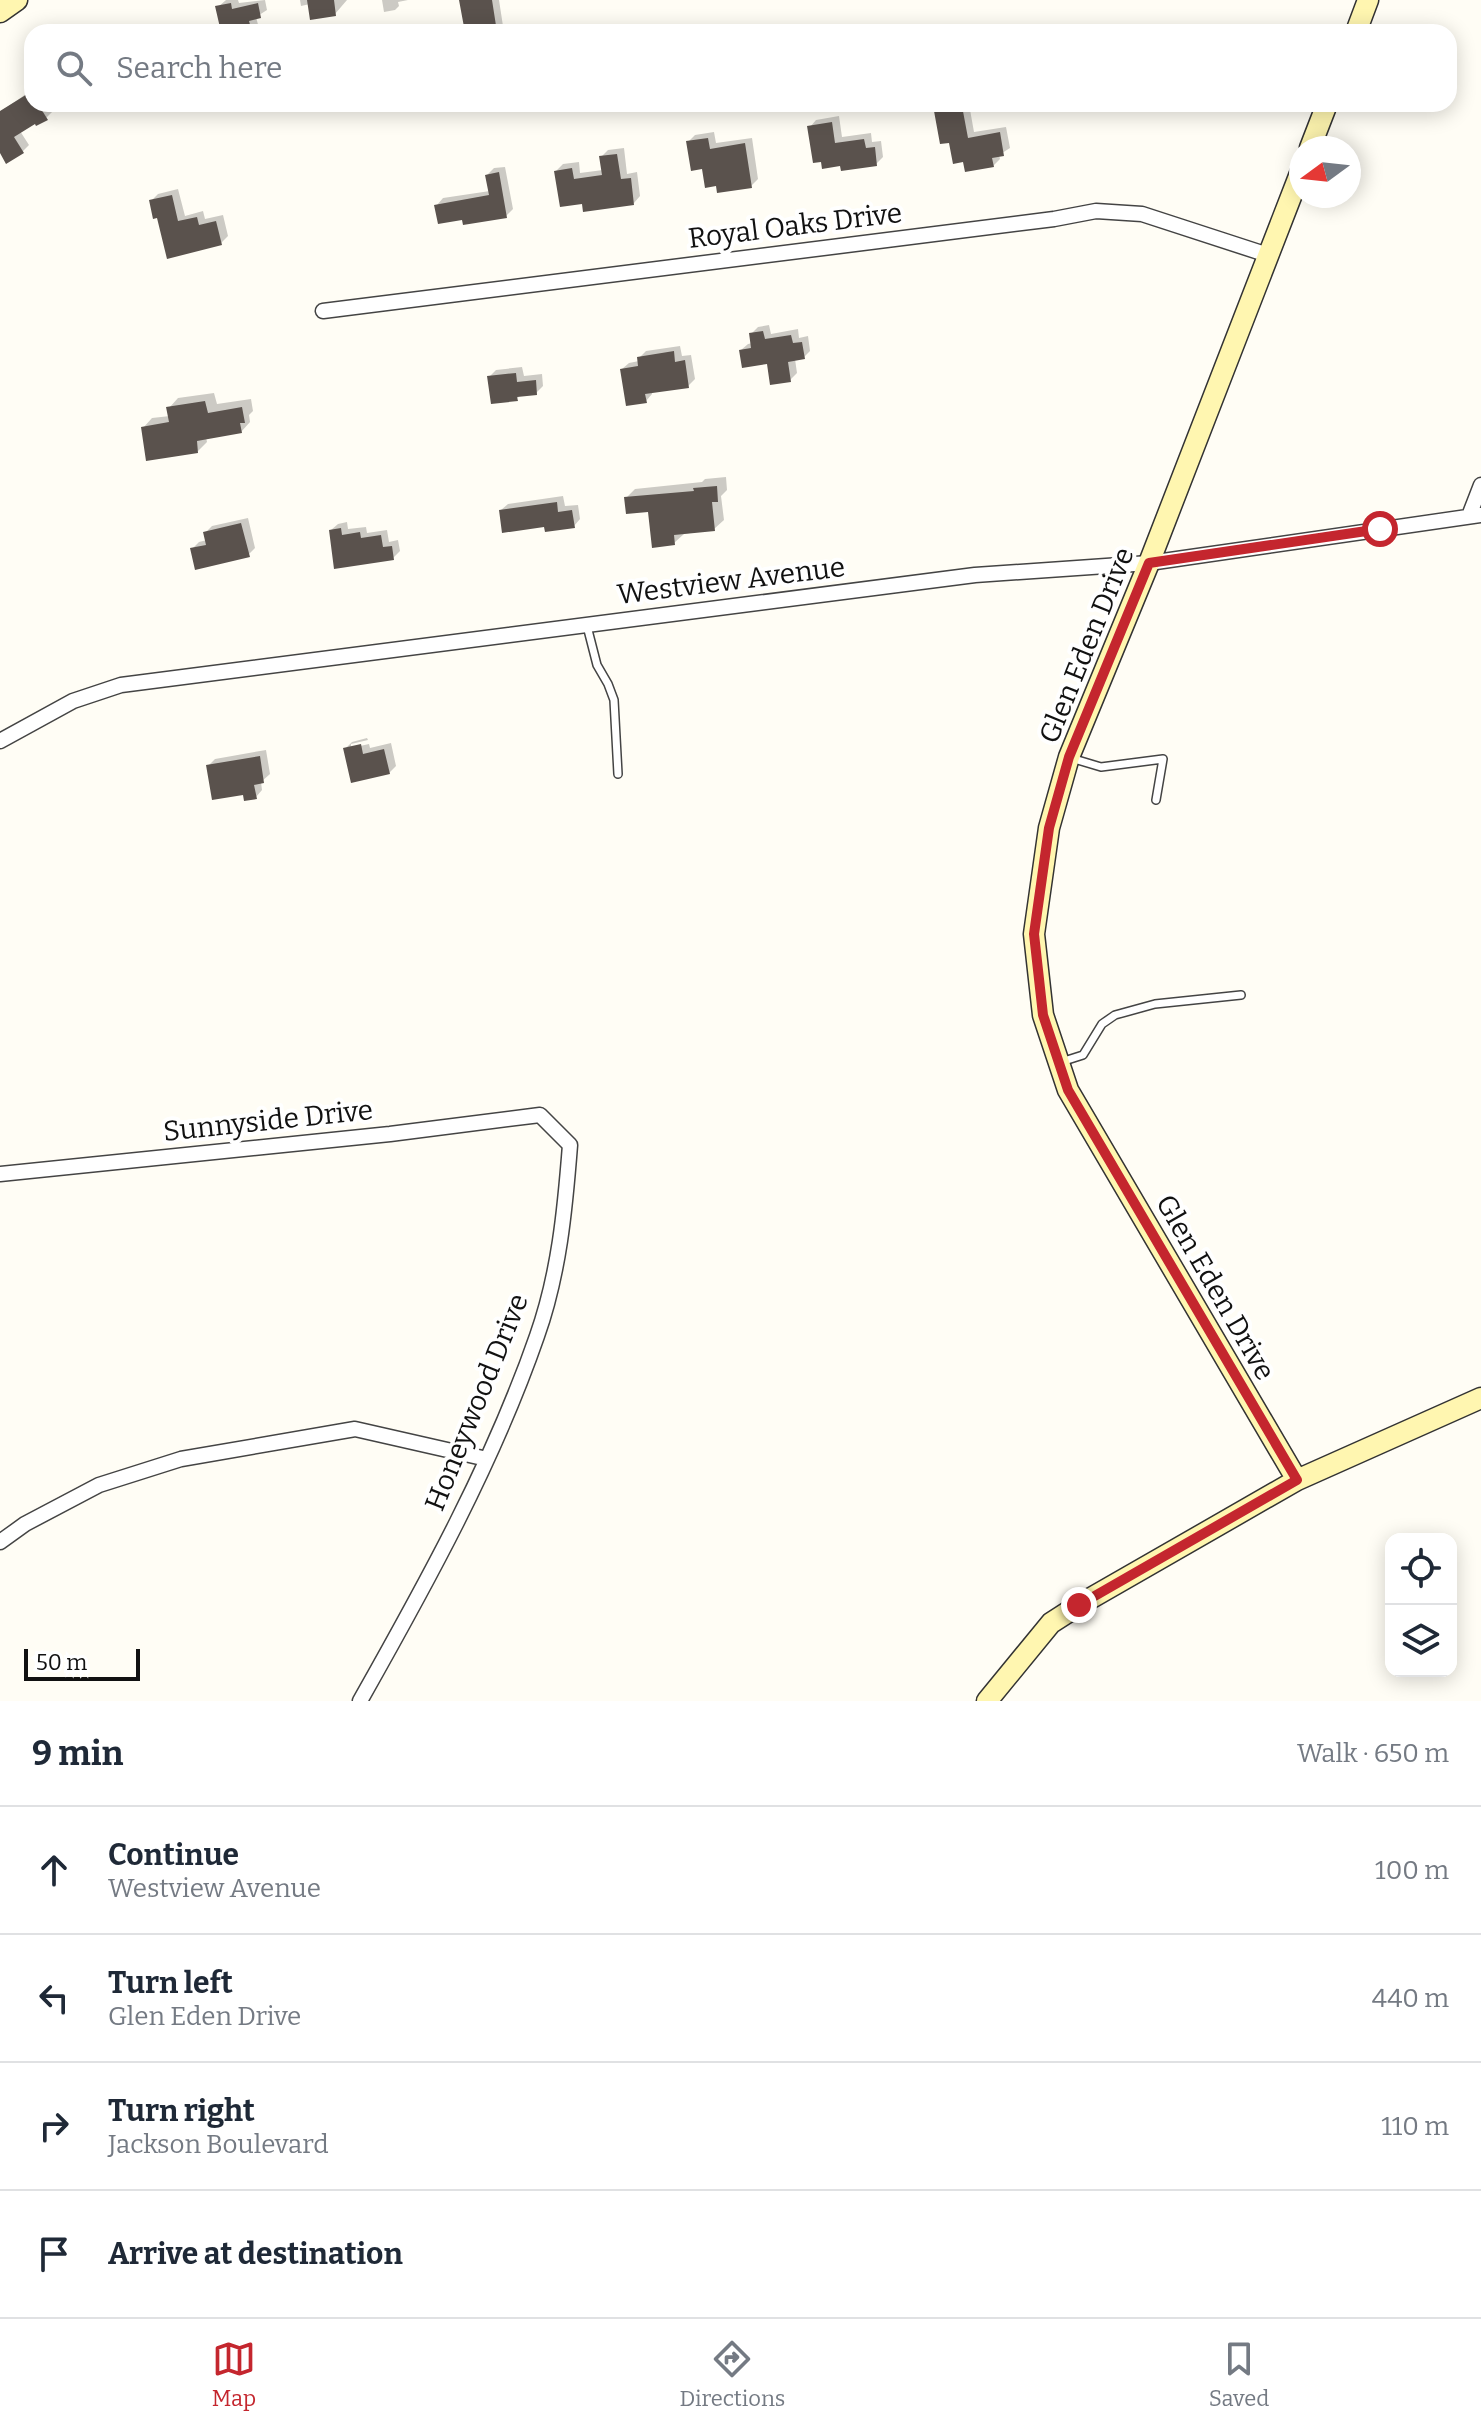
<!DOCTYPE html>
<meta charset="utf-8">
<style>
:root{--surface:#fff;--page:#f6f6f7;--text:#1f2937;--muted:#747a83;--line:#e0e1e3;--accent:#c4262e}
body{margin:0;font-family:Bitter,serif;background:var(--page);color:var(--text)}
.controls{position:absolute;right:24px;bottom:24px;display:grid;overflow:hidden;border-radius:16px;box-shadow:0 4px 20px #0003}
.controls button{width:72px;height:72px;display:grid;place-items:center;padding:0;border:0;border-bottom:2px solid var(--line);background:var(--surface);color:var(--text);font:40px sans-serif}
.compass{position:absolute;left:1289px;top:136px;width:72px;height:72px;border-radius:50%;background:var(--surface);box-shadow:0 4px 20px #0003;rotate:255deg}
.scale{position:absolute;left:24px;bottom:20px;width:116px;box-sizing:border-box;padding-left:8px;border:4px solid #111;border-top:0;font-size:22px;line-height:28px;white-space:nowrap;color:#111;-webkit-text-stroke:6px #fff;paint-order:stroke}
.stop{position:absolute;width:24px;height:24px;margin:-18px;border:6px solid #c4262e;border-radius:50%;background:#fff}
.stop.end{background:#c4262e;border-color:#fff;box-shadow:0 2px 8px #0008}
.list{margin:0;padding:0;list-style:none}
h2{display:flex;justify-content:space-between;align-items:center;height:104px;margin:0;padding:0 32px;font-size:34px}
h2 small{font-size:26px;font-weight:400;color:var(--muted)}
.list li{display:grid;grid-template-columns:52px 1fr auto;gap:24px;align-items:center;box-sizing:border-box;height:128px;padding:0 32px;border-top:2px solid var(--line)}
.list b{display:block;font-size:30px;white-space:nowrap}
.list p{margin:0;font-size:26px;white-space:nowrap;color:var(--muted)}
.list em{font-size:26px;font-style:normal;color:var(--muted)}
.icon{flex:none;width:44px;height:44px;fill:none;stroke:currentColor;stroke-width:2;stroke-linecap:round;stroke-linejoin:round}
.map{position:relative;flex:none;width:1481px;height:1701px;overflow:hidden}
.search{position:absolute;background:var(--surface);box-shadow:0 4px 20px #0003;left:24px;right:24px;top:24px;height:88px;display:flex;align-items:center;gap:20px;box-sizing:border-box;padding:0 28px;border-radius:24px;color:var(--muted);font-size:30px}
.sheet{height:616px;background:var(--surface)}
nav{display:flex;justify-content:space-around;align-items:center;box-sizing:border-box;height:112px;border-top:2px solid var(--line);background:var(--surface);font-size:22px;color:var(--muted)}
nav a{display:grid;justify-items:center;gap:4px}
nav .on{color:var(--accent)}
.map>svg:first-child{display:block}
</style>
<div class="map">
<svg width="1481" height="1701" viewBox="0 0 1481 1701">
<rect width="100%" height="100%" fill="#fffdf5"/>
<path fill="#0003" d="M226 0H238L239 3 265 0 267 10 256 17 260 32H223L218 7Z
M300 0H347L335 14 310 4 301 6Z
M382 0H408L398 2 399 6 395 10 384 12Z
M462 0H499L503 26 497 32H486L484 21Z
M32 90V104H49L53 111 46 118 20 131 29 145 22 152 0 149V112Z
M969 104 974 132 1006 127 1010 148 999 155 1000 159 993 166 965 160 950 140 936 112 943 105Z
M839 116 842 137 871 133 872 142 881 141 883 157 876 164 843 169 810 127 816 120Z
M714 132 716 143 752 138 758 179 751 186 717 184 704 167 688 142 695 135Z
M624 148 627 174 637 172 640 196 634 203 584 202 556 171 563 164 579 162 580 173 603 170 601 157 608 150Z
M505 167 513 209 506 216 464 217 437 205 443 198 490 191 487 175 494 168Z
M178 189 185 216 203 211 205 219 223 215 228 236 221 243 159 216 151 201 158 194Z
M769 325 771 334 798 329 799 338 808 336 810 351 804 357 795 359 797 373 790 380 768 362 741 350 748 344 753 343 751 334 758 327Z
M680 346 682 356 691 355 695 379 688 386 652 391V394L646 401 622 369 629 363 639 361V358L646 351Z
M522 367 524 376 542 374 543 386 536 393 520 395 517 399 489 377 496 370Z
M214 393 217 404 251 399 253 411 249 415 250 422 241 432 206 437 207 442 198 451 143 428 152 418 170 416 169 408 178 398Z
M726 477 727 490 721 496 724 520 714 529 684 534 674 543 650 510 626 498 635 489 702 482 705 479Z
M563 496 565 506 578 505 580 519 574 526 546 525 501 510 508 504Z
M248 518 255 548 248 555 192 549 199 542 207 540 205 533 212 526Z
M347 522 348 529 366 527 367 533 387 530 389 542 398 540 400 551 393 558 331 530 338 524Z
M367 738 368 740 351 744V748L369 744 370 748 391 743 396 766 389 773 345 749 352 742Z
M266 750 270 774 261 782 262 790 256 797 245 793 208 766 215 759Z"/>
<path fill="#5a524d" d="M307 0H334L336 16 310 20Z
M459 0H492L497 32H484L482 24 464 27Z
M231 3 232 9 258 3 261 18 249 21 252 32H221L215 6Z
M29 93 32 104H38L48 120 36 126 35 124 14 137 24 153 6 164 0 153V111Z
M962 106 968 138 1000 132 1004 156 992 158 994 167 965 172 963 162 953 164 949 143 940 144 934 111Z
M832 122 835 143 864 139 866 148 875 147 877 166 841 171 840 166 822 169 821 162 813 163 807 126Z
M708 138 710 149 745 143 752 188 717 193 716 186 705 188 702 169 691 171 686 141Z
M617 154 621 179 631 178 634 205 583 212 582 204 560 207 554 171 572 168 574 179 602 175 599 156Z
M499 172 507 218 463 225 462 220 438 224 434 205 489 195 485 175Z
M172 195 178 221 197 217 199 225 216 221 222 245 167 259 157 218 153 219 149 200Z
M763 331 765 339 791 335 793 343 802 342 805 359 788 362 791 382 770 385 767 364 742 368 739 350 751 348 749 333Z
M674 351 675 362 685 360 689 388 645 394 647 403 626 406 620 369 638 366 637 357Z
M516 373 517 382 536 380 537 395 517 397 518 401 491 404 487 376Z
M205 401 208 413 242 407 245 423H240L242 433 197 441 198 453 146 461 141 427 169 422 166 407Z
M717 486 718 502H712L715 531 674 535 675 545 652 548 648 512 626 514 624 497 694 491 693 488Z
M557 502 558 512 572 510 575 528 545 532 544 527 502 533 499 510Z
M241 523 250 557 195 570 190 548 206 545 203 532Z
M341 528 342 535 360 532 361 538 381 535 383 547 392 546 394 560 334 569 329 530Z
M361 744 363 754 384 749 390 774 351 783 343 748Z
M260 756 264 783 254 785 257 799 244 801 243 795 212 800 206 765Z"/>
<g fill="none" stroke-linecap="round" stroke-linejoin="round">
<defs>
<path id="lane" d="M587 626 597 665 608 684 614 700 618 774
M1071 758 1101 767 1163 759 1156 800
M1061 1062 1083 1055 1102 1024 1115 1015 1155 1004 1241 995"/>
<path id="street" d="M323 311 1054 219 1096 211 1142 214 1268 255
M1469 516 1481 485
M0 741 73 701 121 685 975 575 1149 563 1481 515
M0 1174 390 1134 540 1115 570 1145C565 1210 559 1274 537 1336 493 1463 426 1584 360 1701
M0 1542 25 1524 99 1485 181 1459 355 1429 487 1459"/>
<path id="secondary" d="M0 12 17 0
M1356 32 1368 0
M1310 148 1327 104
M1297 1480 1068 1090 1043 1015 1034 934 1049 828 1069 757 1149 563 1301 171
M987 1701 1051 1623 1079 1605 1297 1480 1481 1398"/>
</defs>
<use href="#lane" stroke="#444" stroke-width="10"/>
<use href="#street" stroke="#444" stroke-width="17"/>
<use href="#secondary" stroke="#333" stroke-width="23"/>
<use href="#lane" stroke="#fff" stroke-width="7"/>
<use href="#street" stroke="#fff" stroke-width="14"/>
<use href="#secondary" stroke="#fff6b0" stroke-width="20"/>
</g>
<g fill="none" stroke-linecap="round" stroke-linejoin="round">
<path stroke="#c4262e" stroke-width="10" d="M1079 1605 1297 1480 1068 1090 1043 1015 1034 934 1049 828 1069 757 1149 563 1380 529"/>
</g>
<g text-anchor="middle" stroke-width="8" stroke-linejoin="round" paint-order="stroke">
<g font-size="28" fill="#111" stroke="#fff">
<text transform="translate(795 225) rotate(-7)" y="10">Royal Oaks Drive</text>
<text transform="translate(731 580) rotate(-7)" y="10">Westview Avenue</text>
<text transform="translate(1086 645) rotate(-68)" y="10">Glen Eden Drive</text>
<text transform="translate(268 1120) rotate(-6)" y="10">Sunnyside Drive</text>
<text transform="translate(1216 1287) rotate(60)" y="10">Glen Eden Drive</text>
<text transform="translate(476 1402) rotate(-68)" y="10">Honeywood Drive</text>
</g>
</g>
</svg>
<div class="controls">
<button><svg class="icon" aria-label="locate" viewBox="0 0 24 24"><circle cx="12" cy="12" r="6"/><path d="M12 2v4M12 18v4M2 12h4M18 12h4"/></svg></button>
<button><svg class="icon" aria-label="layers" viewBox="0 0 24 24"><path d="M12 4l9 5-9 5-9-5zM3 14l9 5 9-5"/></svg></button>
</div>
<svg class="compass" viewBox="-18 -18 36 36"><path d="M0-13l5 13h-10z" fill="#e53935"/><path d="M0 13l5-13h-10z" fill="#747a83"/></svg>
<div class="scale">50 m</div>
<div class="stop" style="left:1380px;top:529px"></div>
<div class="stop end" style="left:1079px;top:1605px"></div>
<div class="search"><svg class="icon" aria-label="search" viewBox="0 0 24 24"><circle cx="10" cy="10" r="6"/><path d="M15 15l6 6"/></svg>Search here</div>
</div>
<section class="sheet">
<h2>9 min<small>Walk · 650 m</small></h2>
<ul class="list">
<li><svg class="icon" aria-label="ahead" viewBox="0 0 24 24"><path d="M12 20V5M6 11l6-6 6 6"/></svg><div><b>Continue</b><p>Westview Avenue</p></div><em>100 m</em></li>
<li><svg class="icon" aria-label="left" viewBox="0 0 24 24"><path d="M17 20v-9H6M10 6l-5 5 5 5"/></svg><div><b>Turn left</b><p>Glen Eden Drive</p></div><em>440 m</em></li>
<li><svg class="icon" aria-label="right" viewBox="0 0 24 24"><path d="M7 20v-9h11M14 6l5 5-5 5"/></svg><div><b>Turn right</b><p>Jackson Boulevard</p></div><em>110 m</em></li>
<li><svg class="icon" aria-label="arrive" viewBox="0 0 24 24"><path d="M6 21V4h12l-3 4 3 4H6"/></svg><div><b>Arrive at destination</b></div></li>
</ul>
</section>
<nav>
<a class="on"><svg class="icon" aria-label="map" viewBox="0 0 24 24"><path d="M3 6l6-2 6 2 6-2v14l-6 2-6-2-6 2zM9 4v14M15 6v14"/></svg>Map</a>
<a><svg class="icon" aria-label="directions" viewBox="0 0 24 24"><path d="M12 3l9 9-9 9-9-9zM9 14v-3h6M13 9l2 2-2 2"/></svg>Directions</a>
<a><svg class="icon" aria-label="saved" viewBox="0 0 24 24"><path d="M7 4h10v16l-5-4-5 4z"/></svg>Saved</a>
</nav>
